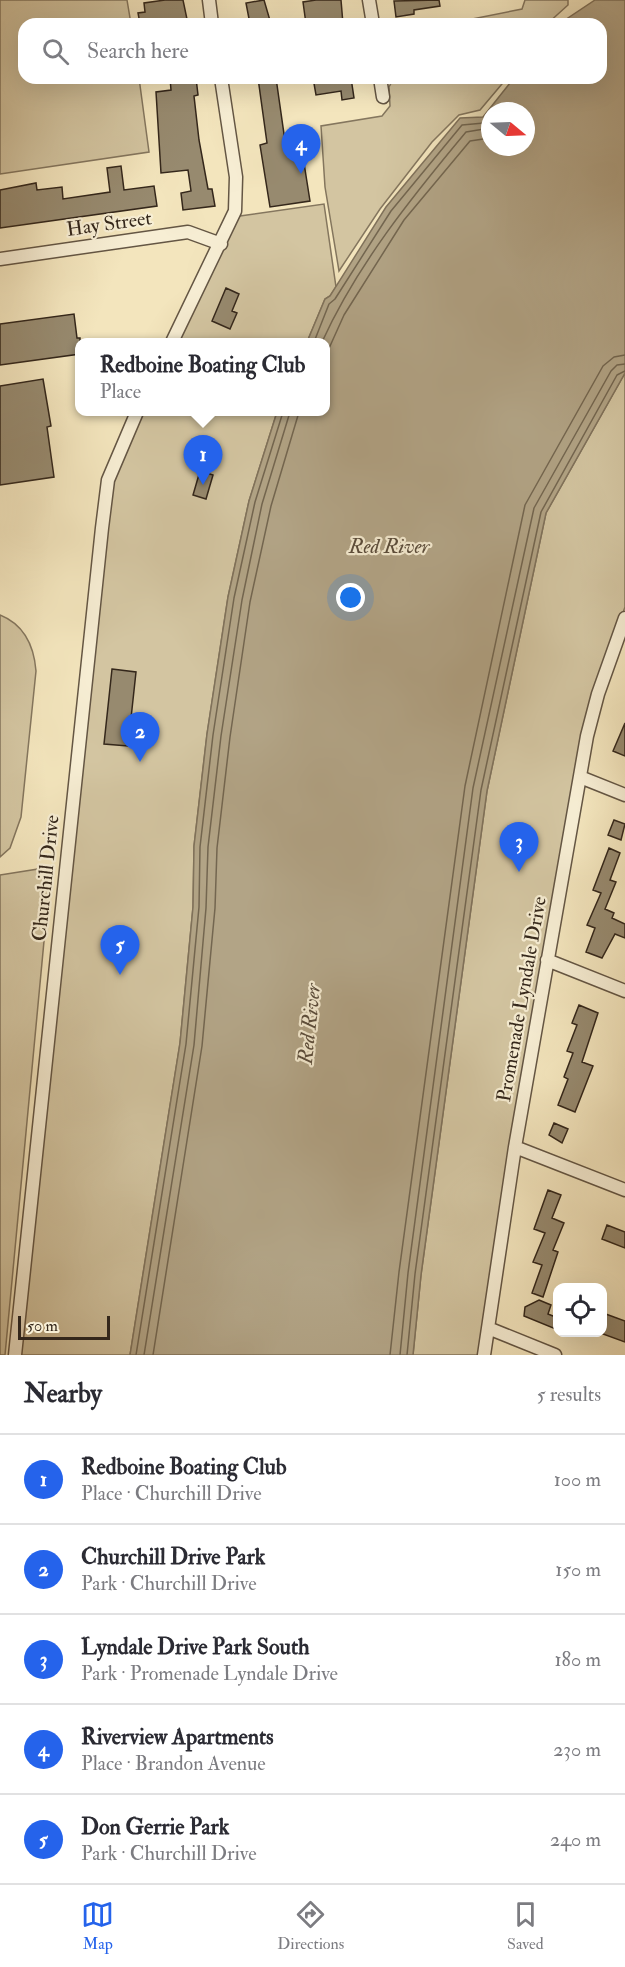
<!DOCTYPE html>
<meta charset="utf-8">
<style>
:root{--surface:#fff;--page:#f2f2f3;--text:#2b2b33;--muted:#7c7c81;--line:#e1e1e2;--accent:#2563eb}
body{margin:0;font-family:"IM FELL Double Pica",serif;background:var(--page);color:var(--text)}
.controls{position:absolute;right:18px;bottom:18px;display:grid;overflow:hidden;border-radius:12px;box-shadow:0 6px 24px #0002}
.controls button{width:54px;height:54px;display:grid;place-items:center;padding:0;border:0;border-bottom:2px solid var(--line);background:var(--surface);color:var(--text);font:30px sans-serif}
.compass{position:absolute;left:481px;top:102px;width:54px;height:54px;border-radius:50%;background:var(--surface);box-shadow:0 6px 24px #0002;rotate:109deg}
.scale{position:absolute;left:18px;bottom:15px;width:92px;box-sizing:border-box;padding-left:6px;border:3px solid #34271b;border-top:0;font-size:16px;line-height:21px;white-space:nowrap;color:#34271b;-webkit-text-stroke:4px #f7eed4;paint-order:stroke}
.you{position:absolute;left:351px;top:598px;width:21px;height:21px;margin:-15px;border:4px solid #fff;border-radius:50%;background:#1a73e8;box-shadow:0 0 0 9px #1a73e833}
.badge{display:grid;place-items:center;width:39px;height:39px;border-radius:50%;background:var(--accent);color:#fff;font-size:20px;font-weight:700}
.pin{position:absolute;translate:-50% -50px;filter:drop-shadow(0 2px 3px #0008)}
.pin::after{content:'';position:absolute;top:32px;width:21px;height:18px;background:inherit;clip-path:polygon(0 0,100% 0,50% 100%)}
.popup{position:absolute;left:75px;top:338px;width:255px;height:78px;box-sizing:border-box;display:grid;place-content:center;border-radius:12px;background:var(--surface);filter:drop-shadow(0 2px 4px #0005);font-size:20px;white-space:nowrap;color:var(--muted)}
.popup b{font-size:22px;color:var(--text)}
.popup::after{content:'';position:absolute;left:50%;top:100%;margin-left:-12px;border:12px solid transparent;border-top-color:var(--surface)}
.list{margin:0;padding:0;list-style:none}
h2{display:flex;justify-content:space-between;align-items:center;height:78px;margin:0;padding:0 24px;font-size:26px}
h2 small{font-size:20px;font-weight:400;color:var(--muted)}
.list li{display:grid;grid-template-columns:39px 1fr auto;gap:18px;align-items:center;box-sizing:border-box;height:90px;padding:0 24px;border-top:2px solid var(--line)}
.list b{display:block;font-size:22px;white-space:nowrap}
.list p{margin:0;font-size:20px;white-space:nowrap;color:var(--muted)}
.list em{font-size:20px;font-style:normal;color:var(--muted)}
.icon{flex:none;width:33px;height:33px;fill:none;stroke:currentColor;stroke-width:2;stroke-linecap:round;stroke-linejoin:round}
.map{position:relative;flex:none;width:625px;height:1355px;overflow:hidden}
.search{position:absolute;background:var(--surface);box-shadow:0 6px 24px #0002;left:18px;right:18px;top:18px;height:66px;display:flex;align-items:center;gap:15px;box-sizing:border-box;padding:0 21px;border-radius:18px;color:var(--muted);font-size:22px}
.sheet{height:528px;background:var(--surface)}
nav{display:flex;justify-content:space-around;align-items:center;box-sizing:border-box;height:84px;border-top:2px solid var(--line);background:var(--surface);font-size:16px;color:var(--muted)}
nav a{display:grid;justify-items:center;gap:3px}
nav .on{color:var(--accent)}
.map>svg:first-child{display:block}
</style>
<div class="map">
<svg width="625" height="1355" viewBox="0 0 625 1355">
<rect width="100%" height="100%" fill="#f3e5bd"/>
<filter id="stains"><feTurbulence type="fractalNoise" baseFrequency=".00333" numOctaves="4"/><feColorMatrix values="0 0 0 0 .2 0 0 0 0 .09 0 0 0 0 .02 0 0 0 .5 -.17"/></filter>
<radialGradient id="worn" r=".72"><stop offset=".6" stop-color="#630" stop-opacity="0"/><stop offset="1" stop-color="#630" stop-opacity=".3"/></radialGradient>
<path fill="#d3c5a1" stroke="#84765e" stroke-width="1.5" d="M0 0H127L131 24H24V78H139L149 152 0 174Z
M525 0H568V5L547 24H447L522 9Z
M394 78H507L480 110 459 115 432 142 380 209 339 271 325 187 321 126 382 116 390 106 389 87Z
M324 204 336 287 330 296 325 299 307 342H173L233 217Z
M625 373V607L594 692 484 1355H413L421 1275 487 791 546 513Z
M137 412H277L249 501 228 597 207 734 194 846 193 907 180 1043 130 1355H15L108 480Z
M0 615C25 625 34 646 36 671L21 817 10 848 0 857Z
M51 867 5 1355H0V875Z"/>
<path fill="#b2a486" stroke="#80725b" stroke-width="1.5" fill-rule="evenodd" d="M595 0H625V373L546 513 487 791 421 1275 413 1355H130L180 1043 193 907 194 846 207 734 228 597 249 501 277 412H326V342H307L325 299 330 296 386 207 460 118 483 117 514 78H601V24H559ZM490 111H526V147H490Z"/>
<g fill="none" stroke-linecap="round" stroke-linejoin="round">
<path stroke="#736650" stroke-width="1.5" d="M314 342 329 304 335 299 391 211 462 125 484 123 490 117
M322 342C357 265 411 198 466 132L490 128
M326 355 344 315 404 220 470 141 490 138
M136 1355 186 1044 199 907 200 847 213 735 234 598 255 502 283 412
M144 1355 194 1045 206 908 208 847 221 736 242 600 262 504 290 412
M153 1355 202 1046 215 908 217 848 230 737 250 602 271 506 299 412
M390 1355 399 1272 465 786 525 505 603 366 614 357 625 355
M400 1355 408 1273 473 788 534 508 611 371 617 365 625 364
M407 1355 415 1274 481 790 541 512 617 375 625 371"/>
</g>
<path fill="#978a6f" stroke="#34271b" stroke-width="1.5" d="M165 0H183L188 24H164V20L140 24 138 13 145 12 144 3Z
M264 0 271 24H250L246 3Z
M316 0H341L343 24H306L303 2Z
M439 0 440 6 414 10V14L396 17 394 1Z
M170 78H196L198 95 194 96 199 140 208 189H212L215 206 183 210 181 193 191 191 188 170 161 173 156 92 171 90Z
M258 78H276L285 141 300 138 310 201 270 207 260 145 267 143Z
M313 78H351L354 98 342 100 341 91 316 95Z
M121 166 124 190 154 186 157 206 0 228V190L36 183 37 190 62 187 63 199 110 192 107 168Z
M226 288 239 294 232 311 237 313 230 329 212 321Z
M74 314 77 338H80V354L0 365V324Z
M43 379 51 426 47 427 54 477 0 485V386Z
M200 471 213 475 206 499 193 495Z
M112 669 136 672 128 746 104 744Z
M625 723V756L613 751Z
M614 820 625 824 621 840 608 835Z
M609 848 620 853 610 880 616 882 605 909 614 913 612 918 625 924V938L615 934 602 958 586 952 595 928 587 925 601 893 593 890Z
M579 1005 598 1013 582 1062 593 1066 575 1112 558 1105 568 1079 564 1077 573 1053 567 1051 577 1025 572 1023Z
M554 1123 568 1129 562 1143 549 1135Z
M548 1190 561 1195 552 1218 564 1223 553 1250 558 1252 543 1297 532 1293 542 1265 533 1262 545 1233 534 1229Z
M607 1225 625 1232V1248L602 1239Z
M539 1300 551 1305 548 1314 558 1318V1330L524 1316 525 1307Z
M603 1313 625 1321V1342L603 1334Z"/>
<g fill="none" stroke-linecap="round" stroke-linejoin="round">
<defs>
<path id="minor" d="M209 0 212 24
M369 0 373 24
M380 78 383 97
M0 259 188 232 221 244
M172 342 235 211 236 177 221 78
M580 777 625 795
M547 960 625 991
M515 1147 625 1190
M488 1328 555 1355
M15 1355 102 528 108 480 137 412
M484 1355 515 1147 587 736 598 694 625 618"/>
</defs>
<use href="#minor" stroke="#645644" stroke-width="15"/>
<use href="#minor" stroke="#f7eed4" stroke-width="12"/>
</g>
<g text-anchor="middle" stroke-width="4.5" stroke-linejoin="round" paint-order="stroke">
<g font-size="20" fill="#34271b" stroke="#f7eed4">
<text transform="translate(109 223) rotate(-8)" y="7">Hay Street</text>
<text transform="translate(45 878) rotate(-84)" y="7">Churchill Drive</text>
<text transform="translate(521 999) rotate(-80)" y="7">Promenade Lyndale Drive</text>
</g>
<g font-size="21" font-style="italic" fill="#5a4c3b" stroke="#f7eed4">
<text x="389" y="553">Red River</text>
<text transform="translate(309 1024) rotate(-84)" y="7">Red River</text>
</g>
</g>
<rect width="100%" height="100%" filter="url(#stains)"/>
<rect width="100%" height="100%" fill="url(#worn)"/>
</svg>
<div class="controls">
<button><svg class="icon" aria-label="locate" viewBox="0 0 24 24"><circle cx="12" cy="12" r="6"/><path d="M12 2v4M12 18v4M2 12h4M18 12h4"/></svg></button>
</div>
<svg class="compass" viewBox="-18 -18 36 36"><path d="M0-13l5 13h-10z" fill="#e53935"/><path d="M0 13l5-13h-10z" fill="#7c7c81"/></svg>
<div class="scale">50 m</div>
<div class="you"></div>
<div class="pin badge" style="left:203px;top:485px">1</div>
<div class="popup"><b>Redboine Boating Club</b>Place</div>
<div class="pin badge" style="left:140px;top:762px">2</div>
<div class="pin badge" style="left:519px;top:872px">3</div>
<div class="pin badge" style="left:301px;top:174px">4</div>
<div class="pin badge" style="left:120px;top:975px">5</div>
<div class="search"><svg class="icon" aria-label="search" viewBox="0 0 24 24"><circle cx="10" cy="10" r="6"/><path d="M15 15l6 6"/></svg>Search here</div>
</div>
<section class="sheet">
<h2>Nearby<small>5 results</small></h2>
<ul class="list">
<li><span class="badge">1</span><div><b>Redboine Boating Club</b><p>Place · Churchill Drive</p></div><em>100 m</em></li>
<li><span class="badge">2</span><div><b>Churchill Drive Park</b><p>Park · Churchill Drive</p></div><em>150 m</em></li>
<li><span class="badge">3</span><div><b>Lyndale Drive Park South</b><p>Park · Promenade Lyndale Drive</p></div><em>180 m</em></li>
<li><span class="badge">4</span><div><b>Riverview Apartments</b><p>Place · Brandon Avenue</p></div><em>230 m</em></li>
<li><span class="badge">5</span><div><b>Don Gerrie Park</b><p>Park · Churchill Drive</p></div><em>240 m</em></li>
</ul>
</section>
<nav>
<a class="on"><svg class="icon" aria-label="map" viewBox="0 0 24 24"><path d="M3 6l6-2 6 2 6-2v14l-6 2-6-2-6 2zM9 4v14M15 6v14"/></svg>Map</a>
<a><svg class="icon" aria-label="directions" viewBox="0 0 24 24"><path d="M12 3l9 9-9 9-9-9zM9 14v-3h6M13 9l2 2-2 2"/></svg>Directions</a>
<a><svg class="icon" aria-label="saved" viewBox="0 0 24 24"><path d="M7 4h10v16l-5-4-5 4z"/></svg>Saved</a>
</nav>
